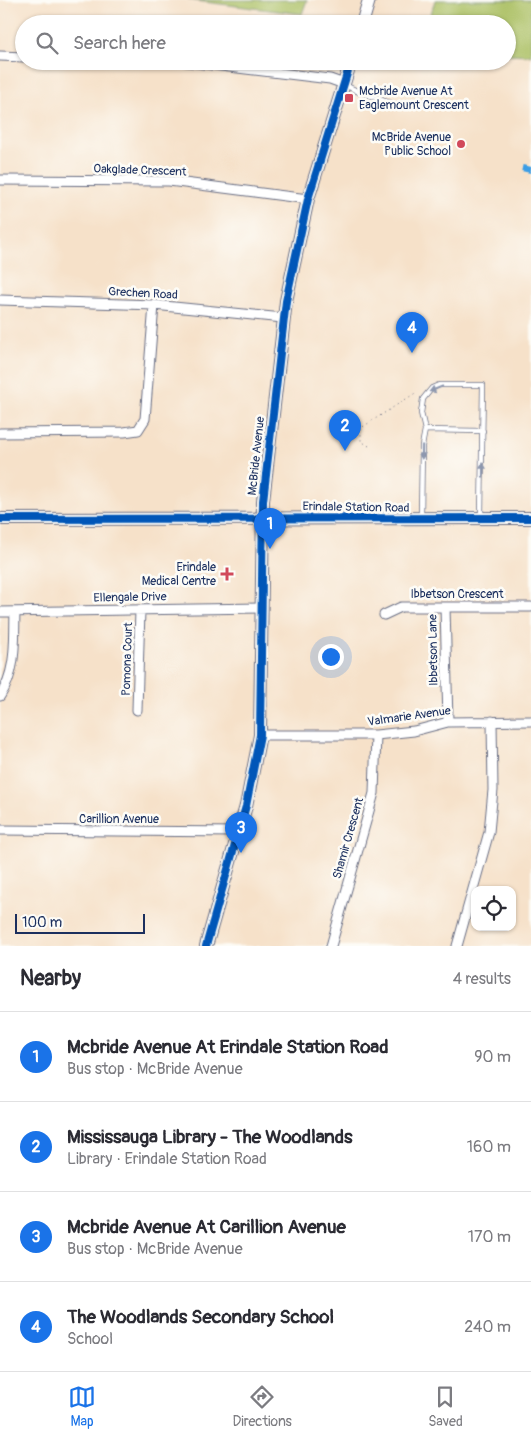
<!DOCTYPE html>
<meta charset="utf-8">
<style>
:root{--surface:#fff;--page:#f7f7f7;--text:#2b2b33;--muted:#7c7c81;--line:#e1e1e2;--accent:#1a73e8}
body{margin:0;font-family:Pangolin,sans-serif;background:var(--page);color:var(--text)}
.controls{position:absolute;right:15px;bottom:15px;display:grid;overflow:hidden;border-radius:10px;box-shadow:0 1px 4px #0004}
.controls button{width:45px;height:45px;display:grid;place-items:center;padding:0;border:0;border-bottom:1px solid var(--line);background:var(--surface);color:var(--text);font:25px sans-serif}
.scale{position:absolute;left:15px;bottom:12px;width:130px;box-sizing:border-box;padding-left:5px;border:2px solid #1b2f5e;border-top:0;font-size:14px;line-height:18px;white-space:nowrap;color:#1b2f5e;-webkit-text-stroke:4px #fdfcf7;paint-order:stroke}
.you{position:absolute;left:330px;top:656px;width:18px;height:18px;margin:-12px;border:4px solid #fff;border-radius:50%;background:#1a73e8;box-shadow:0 0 0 8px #1a73e833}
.badge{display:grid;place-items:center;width:32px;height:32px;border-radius:50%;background:var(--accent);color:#fff;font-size:16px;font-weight:700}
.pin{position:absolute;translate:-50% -41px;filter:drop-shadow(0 1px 2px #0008)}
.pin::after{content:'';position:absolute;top:26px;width:18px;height:15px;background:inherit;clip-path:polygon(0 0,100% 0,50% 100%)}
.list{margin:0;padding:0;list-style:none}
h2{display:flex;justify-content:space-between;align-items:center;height:65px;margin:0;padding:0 20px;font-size:21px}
h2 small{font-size:16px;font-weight:400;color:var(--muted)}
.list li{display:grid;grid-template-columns:32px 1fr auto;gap:15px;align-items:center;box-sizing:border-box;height:90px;padding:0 20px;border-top:1px solid var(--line)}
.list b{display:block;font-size:19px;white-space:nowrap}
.list p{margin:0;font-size:16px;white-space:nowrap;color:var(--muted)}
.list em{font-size:16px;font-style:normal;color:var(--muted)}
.icon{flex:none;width:28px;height:28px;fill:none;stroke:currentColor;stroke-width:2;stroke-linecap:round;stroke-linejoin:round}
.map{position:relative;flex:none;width:531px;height:946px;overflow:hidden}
.search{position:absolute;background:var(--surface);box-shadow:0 1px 4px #0004;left:15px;right:15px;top:15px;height:55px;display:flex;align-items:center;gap:12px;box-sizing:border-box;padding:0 18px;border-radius:28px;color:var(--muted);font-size:19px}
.sheet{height:425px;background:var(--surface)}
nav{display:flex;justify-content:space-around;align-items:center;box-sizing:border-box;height:70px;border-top:1px solid var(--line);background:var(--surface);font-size:14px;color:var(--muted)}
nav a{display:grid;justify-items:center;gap:2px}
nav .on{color:var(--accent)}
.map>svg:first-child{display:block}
</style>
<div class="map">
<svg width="531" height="946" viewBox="0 0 531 946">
<rect width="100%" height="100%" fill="#fdfcf7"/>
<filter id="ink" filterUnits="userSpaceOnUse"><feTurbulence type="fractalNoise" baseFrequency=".02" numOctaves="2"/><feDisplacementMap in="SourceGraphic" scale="10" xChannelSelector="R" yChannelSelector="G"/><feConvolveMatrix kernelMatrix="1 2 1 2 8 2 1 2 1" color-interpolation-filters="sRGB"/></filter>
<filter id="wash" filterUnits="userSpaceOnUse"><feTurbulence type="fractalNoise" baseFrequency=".0096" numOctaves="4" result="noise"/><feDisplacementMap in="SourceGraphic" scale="20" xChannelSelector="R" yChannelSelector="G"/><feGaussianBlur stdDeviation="1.12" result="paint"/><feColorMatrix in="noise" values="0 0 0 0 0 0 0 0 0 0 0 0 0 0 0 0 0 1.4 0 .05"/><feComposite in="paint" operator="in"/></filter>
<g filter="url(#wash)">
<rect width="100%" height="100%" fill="#f6e1c9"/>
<path fill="#abc064" stroke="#637861" d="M188 0H307L302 14Z
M435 0H531V55L507 54V24H428Z"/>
</g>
<g filter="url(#ink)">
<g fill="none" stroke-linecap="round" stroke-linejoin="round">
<defs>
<path id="lane" d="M345 85 359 92 402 107
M425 430 483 431
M421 518 422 446 425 430 421 413 423 399 432 388 439 385H483L481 516"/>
<path id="street" d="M0 56 24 57
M179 61 330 79 344 84
M0 180 169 181 308 199
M0 300 154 305 283 318
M0 433 124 432 138 430 145 419 154 305
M445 607 448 722
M0 612 261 608
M384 615 401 607H531
M0 696C17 670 14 642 15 612
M137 710 140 610
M260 735H376L414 731 448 722 531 721
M0 830 238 832
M331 946 374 793 376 735
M457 946 489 832 493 790 492 721"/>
<path id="secondary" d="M362 24 369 0
M0 519 531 518
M206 946 246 806 260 735 263 501 286 301 308 199 351 61"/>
</defs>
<use href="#lane" stroke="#686d83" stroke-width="6"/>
<use href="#street" stroke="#686d83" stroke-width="11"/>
<use href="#secondary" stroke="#686d83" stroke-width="14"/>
<path stroke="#686d83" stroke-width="1" stroke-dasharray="1 4" stroke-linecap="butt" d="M369 446 361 441V428L417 392"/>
<use href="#lane" stroke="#fff" stroke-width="4.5"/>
<use href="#street" stroke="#fff" stroke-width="9"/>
<use href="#secondary" stroke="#fff" stroke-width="12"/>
<path stroke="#3b9de6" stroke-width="6" stroke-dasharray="12 6" stroke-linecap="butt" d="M522 168 531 170"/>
<defs>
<path id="cycleway" d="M0 519 531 518
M206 946 246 806 260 735 263 501 286 301 308 199 351 61"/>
</defs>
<use href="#cycleway" stroke="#fdfcf7" stroke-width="11"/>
<use href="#cycleway" stroke="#0057b8" stroke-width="8"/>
</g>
<defs><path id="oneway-solid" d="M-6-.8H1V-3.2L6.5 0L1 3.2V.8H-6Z" transform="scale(1.25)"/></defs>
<g fill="#8d97ae">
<use href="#oneway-solid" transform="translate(436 389) rotate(158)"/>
<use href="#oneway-solid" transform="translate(422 452) rotate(91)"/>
<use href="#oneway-solid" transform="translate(483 470) rotate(-90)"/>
</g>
</g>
<g fill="#d1495b" stroke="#fdfcf7" stroke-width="2">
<rect x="344" y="93" width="10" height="10" rx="2.5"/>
<circle cx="461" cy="144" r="5"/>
<path d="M224.5 566.5h5v5h5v5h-5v5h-5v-5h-5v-5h5z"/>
</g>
<g text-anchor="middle" stroke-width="5" stroke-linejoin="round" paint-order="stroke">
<g font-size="12" fill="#1b2f5e" stroke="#fdfcf7" text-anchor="end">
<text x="359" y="95" text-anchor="start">Mcbride Avenue At<tspan x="359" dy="14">Eaglemount Crescent</tspan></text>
<text x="451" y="141">McBride Avenue<tspan x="451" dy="14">Public School</tspan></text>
<text x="216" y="571">Erindale<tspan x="216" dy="14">Medical Centre</tspan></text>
</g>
<g font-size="12" fill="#1b2f5e" stroke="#fdfcf7">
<text transform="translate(140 170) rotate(2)" y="4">Oakglade Crescent</text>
<text transform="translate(143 293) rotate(3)" y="4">Grechen Road</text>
<text transform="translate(256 456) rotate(-84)" y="4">McBride Avenue</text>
<text transform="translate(356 507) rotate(1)" y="4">Erindale Station Road</text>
<text x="457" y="598">Ibbetson Crescent</text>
<text transform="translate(130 597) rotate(-1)" y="4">Ellengale Drive</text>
<text transform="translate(433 650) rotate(-91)" y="4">Ibbetson Lane</text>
<text transform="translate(127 659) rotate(-88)" y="4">Pomona Court</text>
<text transform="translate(409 716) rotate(-8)" y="4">Valmarie Avenue</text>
<text x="119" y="823">Carillion Avenue</text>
<text transform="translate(348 838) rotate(-74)" y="4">Shamir Crescent</text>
</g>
</g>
</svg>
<div class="controls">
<button><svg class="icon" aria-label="locate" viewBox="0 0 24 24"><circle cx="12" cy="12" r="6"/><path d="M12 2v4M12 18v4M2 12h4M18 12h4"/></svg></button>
</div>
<div class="scale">100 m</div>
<div class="you"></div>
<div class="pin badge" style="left:270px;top:549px">1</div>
<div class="pin badge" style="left:345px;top:451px">2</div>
<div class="pin badge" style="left:241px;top:853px">3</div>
<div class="pin badge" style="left:412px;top:353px">4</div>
<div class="search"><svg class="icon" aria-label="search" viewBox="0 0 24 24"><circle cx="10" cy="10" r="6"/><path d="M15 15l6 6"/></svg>Search here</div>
</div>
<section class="sheet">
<h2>Nearby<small>4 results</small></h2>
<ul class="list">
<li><span class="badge">1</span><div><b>Mcbride Avenue At Erindale Station Road</b><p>Bus stop · McBride Avenue</p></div><em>90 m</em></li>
<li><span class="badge">2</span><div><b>Mississauga Library - The Woodlands</b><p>Library · Erindale Station Road</p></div><em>160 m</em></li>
<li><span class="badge">3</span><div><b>Mcbride Avenue At Carillion Avenue</b><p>Bus stop · McBride Avenue</p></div><em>170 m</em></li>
<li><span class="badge">4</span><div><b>The Woodlands Secondary School</b><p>School</p></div><em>240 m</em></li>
</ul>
</section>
<nav>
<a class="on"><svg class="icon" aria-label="map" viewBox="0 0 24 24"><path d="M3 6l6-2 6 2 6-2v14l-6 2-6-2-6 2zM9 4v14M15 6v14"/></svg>Map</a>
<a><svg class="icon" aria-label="directions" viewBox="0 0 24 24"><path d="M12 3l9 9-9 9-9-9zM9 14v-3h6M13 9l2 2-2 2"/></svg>Directions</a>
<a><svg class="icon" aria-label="saved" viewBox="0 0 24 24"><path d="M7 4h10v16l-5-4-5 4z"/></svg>Saved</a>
</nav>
